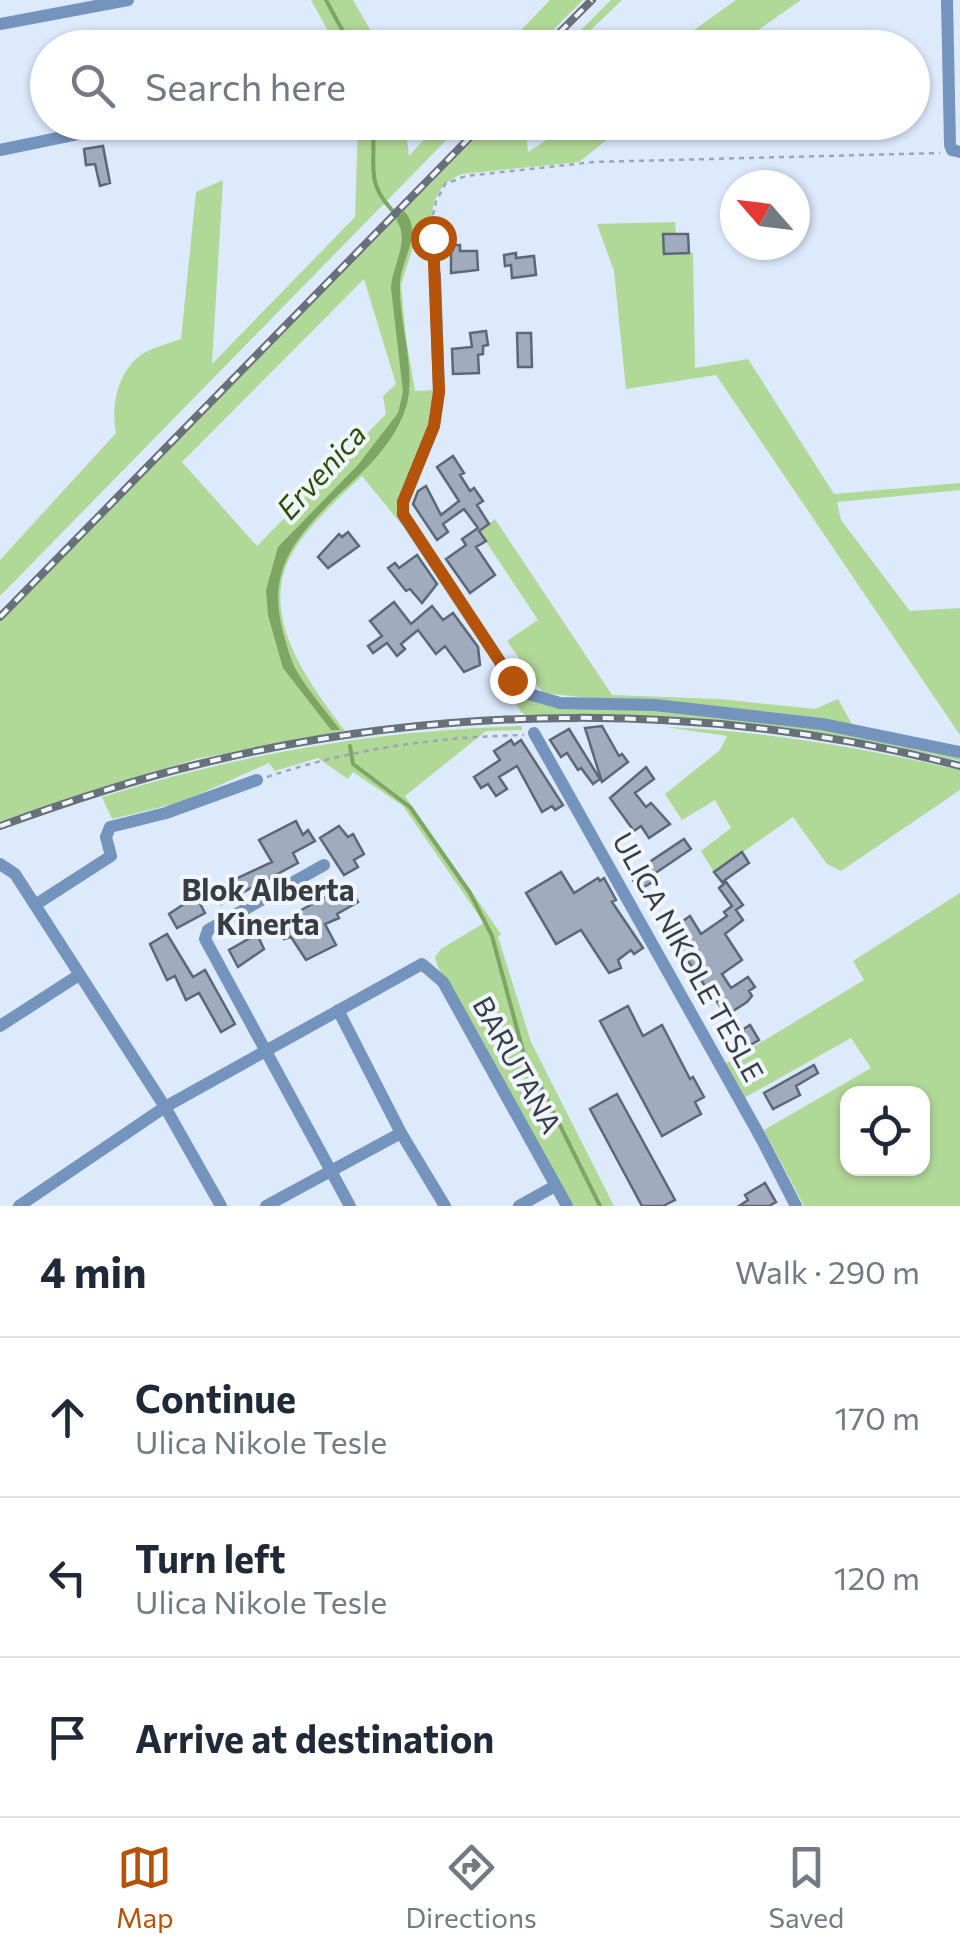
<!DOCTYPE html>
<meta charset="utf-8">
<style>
:root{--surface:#fff;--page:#f6f6f7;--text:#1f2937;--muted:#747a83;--line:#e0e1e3;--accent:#b45309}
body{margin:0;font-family:Commissioner,sans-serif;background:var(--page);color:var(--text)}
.controls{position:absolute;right:30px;bottom:30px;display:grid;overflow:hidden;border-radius:20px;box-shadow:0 2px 8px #0004}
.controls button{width:90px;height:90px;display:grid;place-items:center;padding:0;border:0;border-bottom:2px solid var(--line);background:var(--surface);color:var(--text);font:50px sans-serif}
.compass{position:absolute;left:720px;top:170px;width:90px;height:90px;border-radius:50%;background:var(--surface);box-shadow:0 2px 8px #0004;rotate:298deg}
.stop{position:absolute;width:30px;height:30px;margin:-22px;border:8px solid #b45309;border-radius:50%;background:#fff}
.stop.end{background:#b45309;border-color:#fff;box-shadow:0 2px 10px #0008}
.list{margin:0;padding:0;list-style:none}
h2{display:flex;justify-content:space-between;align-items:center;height:130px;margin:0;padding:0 40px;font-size:42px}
h2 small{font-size:32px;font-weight:400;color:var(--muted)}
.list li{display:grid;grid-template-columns:65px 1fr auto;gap:30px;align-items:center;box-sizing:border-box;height:160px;padding:0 40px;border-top:2px solid var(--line)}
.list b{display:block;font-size:38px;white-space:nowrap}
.list p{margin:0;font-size:32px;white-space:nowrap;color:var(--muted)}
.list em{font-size:32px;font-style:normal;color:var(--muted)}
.icon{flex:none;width:55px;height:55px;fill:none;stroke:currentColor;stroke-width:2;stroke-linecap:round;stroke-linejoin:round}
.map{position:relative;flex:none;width:960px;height:1206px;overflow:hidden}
.search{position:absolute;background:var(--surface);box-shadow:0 2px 8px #0004;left:30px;right:30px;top:30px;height:110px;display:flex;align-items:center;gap:25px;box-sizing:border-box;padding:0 35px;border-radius:55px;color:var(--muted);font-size:38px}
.sheet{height:610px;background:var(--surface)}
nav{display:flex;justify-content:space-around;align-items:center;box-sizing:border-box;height:140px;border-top:2px solid var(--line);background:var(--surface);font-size:28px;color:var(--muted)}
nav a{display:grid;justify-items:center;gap:5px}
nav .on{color:var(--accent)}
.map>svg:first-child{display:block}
</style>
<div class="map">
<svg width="960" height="1206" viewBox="0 0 960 1206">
<rect width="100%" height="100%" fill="#dceafc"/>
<path fill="#b0d897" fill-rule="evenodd" d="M311 0H353L380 47H337Z
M550 0H583L536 47H505Z
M611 0H622L573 47H564Z
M736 0H801L734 47H670Z
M358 123H405L409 156 439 123H463L0 596V560L116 433C111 407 117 376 137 358 148 348 168 344 181 339L196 192 223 180 212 364 355 217Z
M490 123H525L528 152 573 123H628L579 162 462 174C430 186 430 216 431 247H413L401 285 406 338 415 391 436 390 431 421 402 525 362 476C338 499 312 522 294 550 255 613 308 682 345 731L196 759 0 821V622ZM364 279 396 384 383 396 386 414 257 546 182 462Z
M675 222 676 234 663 235 664 253H693L695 368 748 359 834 494 960 483V490L837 502 841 520 910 611 960 608V735L716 375 626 389 614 271 597 224Z
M495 519 612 695 719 699 815 709 838 699 853 726 543 693 507 641 538 620 479 531Z
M508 680 529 699 804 724 960 757V761C855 735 748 721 640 716 624 715 531 718 525 715 516 709 511 691 506 682Z
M522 726V730L486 731 405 796 501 934 498 937 531 1042 614 1206H572L437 965 435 957 441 949 484 923 403 806 353 772 348 779 318 758 275 771 269 763 182 802 112 819 102 797C240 754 378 730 522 726Z
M666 727C766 731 863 748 960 770V790L841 871 827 864 793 817 714 872 701 851 731 828 715 800 682 820 665 794 720 750 727 736Z
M960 893V1206H804L764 1130 871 1068 851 1038 744 1098 725 1064 864 980 853 961ZM848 1094H922V1168H848Z"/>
<path fill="#7da563" d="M404 211C424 232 401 259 400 283 398 326 421 378 402 418 387 452 360 474 334 499 293 540 267 572 283 632 287 646 291 663 299 675 311 694 327 712 340 730H331L283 668 268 615 266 590 278 547 358 465 398 413 403 392 391 288C392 265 411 241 396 219Z"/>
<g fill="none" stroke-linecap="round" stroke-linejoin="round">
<path stroke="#7da563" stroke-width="4" d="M326 0 352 48
M372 122C378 168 361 182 400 218
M350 746 353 764 410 807 470 893 492 936 523 1051 600 1206"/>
</g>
<path fill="#a0acbe" stroke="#5c6777" stroke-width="2.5" d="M103 146 110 183 100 186 95 164 86 165 84 149Z
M663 234H688L689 253 664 254Z
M451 245H460V251H477L478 270 451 273Z
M516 253V258L534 256 536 275 512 278 511 265 505 266 504 255Z
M486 331 488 345 483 346V354L478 355 479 373 453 374 452 349 472 347 470 333Z
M517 333H531L532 367H518Z
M453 456 464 473 460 475 470 491 474 488 483 501 477 505 489 524 479 531 486 541 476 547 495 575 470 593 446 559 466 545 462 539 478 528 464 509 443 524 448 532 437 540 413 504 418 491 426 486 441 515 459 501 437 467Z
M348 532 359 546 328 568 318 557 339 534 342 537Z
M417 555 437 584 422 603 410 589 406 591 388 568 395 563 399 568Z
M394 602 411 624 432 606 443 620 453 613 478 647 480 665 464 672 445 646 436 654 418 630 401 644 405 649 397 656 387 643 373 653 368 646 382 636 370 621Z
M602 726 619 756 622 754 628 762 602 782 585 728Z
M569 729 600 779 593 784 581 768 578 770 567 753 561 757 550 740Z
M511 740 514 745 521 740 563 805 555 810 552 806 542 812 517 766 499 777 507 789 496 796 488 784 481 788 474 777 500 760 494 751Z
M646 767 654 779 635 793 646 807 651 803 670 824 649 838 641 826 634 831 610 798Z
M296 821 303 835 308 830 315 841 293 853 298 863 221 904 214 889 272 862 259 840Z
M339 826 348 837 353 834 364 854 354 860 358 867 344 875 320 838Z
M684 839 691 849 651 876 654 881 639 890 630 875Z
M742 852 749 863 722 882 714 872Z
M561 872 574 893 598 878 600 881 604 878 616 900 612 902 643 948 634 954 631 950 618 960 621 968 609 973 581 930 556 944 526 893Z
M726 882 743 905 736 910 743 920 725 934 742 960 722 974 731 988 748 977 755 987 749 991 752 996 747 1002 730 1013 728 1009 724 1011 705 986 668 931 690 916 701 934 727 916 724 912 732 906 719 888Z
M348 885 358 902 337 914 339 918 325 924 336 945 306 960 291 937 284 939 277 923Z
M196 896 205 913 177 928 169 914Z
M167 934 193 977 205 970 235 1024 221 1032 199 993 186 1000 175 976 167 980 150 944Z
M257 934 264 949 238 967 229 950Z
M628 1006 643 1036 662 1025 690 1079 693 1077 704 1097 695 1102 701 1114 662 1136 600 1021Z
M750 1025 759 1040 740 1051 731 1037Z
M814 1065 818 1073 796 1086 800 1095 773 1109 764 1093Z
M617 1094 675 1200 663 1206H642L590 1109Z
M765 1183 776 1202 769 1206H739L748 1200 745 1195Z"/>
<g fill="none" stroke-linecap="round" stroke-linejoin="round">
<path stroke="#9ca6b4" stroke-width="2.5" stroke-dasharray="5 5" stroke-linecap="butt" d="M435 265 432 219 436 202 445 184 466 176 594 162 940 153
M267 777C350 749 436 737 524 735"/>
<path stroke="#7493bd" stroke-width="12" d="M947 0 950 145 952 150 960 152
M0 24 128 0
M0 150 136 122
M435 275 439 392 434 426 403 502V515L512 680 525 693 560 703 655 705 822 724 960 752
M534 733 761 1138 796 1206
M0 864 15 874 35 905 165 1107 221 1206
M324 865 208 930 205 939 350 1206
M35 905 111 856 106 837 110 827 166 813 257 780
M338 1010 401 1133 445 1206
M0 1026 79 975
M19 1206 165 1107 422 964 443 982 567 1206
M266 1206 401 1133
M519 1206 555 1186"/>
<defs>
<path id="rail" d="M544 48 592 0
M0 617 485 122
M0 826C64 803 129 781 195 765 443 703 713 701 960 766"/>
</defs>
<use href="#rail" stroke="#68707a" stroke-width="8"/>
<use href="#rail" stroke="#f1f6fe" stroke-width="4" stroke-dasharray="11" stroke-linecap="butt"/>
</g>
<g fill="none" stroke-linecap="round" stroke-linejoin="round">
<path stroke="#b45309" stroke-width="12" d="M433 238 439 392 434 426 403 502V514L512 680"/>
</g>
<g text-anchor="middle" stroke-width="8" stroke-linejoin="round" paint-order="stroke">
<g font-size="28" fill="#383d44" stroke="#f1f6fe">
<text transform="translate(688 957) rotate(61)" y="10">ULICA NIKOLE TESLE</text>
<text transform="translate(517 1065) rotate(61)" y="10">BARUTANA</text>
</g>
<g font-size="30" font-style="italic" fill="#2a4f05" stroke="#f1f6fe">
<text transform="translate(322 472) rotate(-48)" y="10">Ervenica</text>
</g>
<g font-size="30" font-weight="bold" fill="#383d44" stroke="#f1f6fe">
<text x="268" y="901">Blok Alberta<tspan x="268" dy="34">Kinerta</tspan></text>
</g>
</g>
</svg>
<div class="controls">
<button><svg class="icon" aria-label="locate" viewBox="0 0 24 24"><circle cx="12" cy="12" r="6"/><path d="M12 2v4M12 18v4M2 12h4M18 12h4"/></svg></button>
</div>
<svg class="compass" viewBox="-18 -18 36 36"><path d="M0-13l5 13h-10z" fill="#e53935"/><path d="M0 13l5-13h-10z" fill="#747a83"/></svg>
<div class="stop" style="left:433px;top:238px"></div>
<div class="stop end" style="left:512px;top:680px"></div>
<div class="search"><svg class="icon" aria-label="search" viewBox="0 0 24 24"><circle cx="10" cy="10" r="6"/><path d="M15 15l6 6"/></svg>Search here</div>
</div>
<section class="sheet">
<h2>4 min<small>Walk · 290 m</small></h2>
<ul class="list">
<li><svg class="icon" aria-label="ahead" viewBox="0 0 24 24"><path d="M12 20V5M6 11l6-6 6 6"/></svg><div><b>Continue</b><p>Ulica Nikole Tesle</p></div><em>170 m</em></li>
<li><svg class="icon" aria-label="left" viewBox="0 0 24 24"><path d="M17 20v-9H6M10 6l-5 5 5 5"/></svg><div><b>Turn left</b><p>Ulica Nikole Tesle</p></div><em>120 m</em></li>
<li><svg class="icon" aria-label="arrive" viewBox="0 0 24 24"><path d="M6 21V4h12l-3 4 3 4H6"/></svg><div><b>Arrive at destination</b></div></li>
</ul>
</section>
<nav>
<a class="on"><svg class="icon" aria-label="map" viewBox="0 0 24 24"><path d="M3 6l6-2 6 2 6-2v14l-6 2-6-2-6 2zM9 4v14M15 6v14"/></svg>Map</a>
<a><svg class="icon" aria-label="directions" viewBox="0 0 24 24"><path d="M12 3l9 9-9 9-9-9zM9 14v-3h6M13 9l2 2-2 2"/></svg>Directions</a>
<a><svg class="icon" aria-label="saved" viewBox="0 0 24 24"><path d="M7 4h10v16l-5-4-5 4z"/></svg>Saved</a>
</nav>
